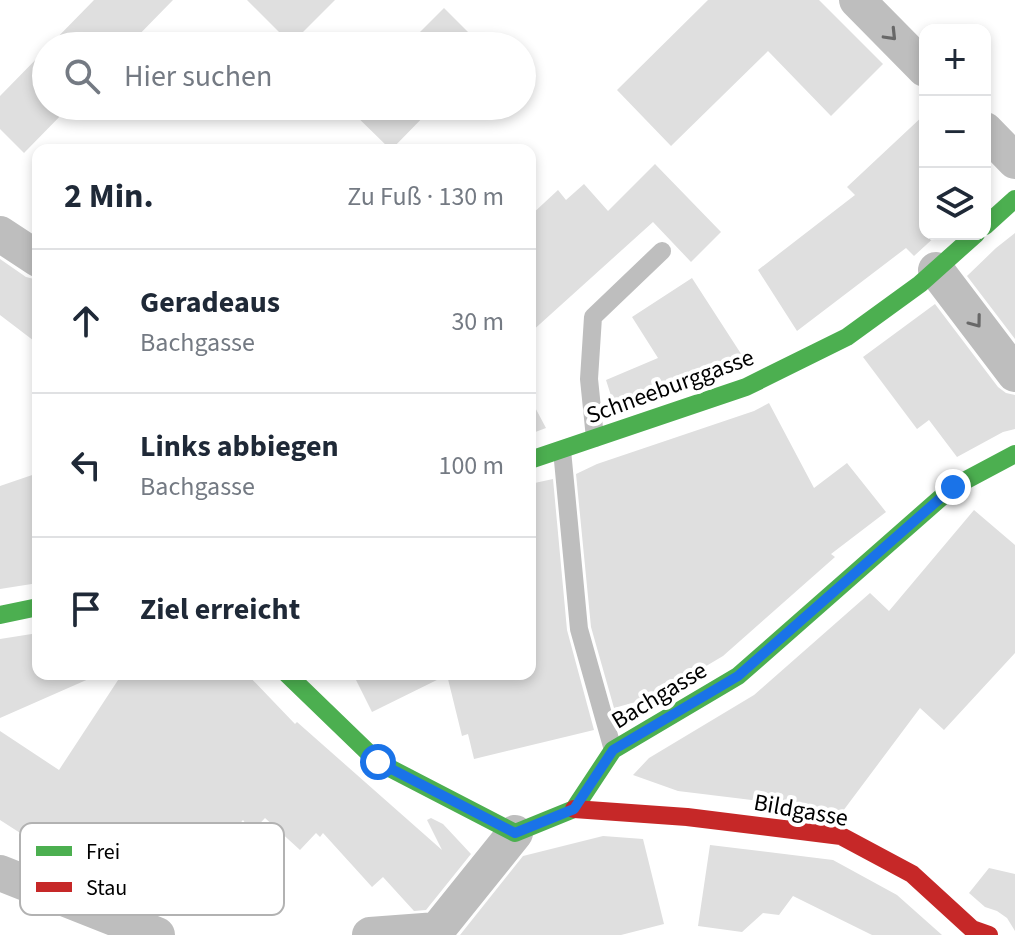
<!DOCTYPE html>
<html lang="de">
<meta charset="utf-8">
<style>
:root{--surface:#fff;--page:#f6f6f7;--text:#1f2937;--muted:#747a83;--line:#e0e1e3}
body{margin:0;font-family:"Source Sans 3",sans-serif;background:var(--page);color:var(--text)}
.controls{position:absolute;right:24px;top:24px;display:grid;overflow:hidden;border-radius:16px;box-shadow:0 4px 12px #0003}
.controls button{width:72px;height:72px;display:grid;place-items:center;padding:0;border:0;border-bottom:2px solid var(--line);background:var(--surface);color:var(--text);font:40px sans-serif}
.stop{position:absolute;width:24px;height:24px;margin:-18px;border:6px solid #1a73e8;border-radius:50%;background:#fff}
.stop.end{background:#1a73e8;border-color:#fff;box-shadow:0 2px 8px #0008}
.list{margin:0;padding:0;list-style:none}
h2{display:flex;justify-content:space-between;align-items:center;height:104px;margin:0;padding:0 32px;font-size:34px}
h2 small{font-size:26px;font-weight:400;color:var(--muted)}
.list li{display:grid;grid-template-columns:52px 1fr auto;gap:24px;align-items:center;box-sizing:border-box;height:144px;padding:0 32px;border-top:2px solid var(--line)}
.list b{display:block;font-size:30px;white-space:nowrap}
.list p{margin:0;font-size:26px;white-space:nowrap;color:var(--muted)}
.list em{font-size:26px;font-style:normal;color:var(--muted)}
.icon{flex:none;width:44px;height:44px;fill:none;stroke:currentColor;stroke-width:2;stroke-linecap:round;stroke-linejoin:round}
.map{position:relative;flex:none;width:1015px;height:935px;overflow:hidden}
.search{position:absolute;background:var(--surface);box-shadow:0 4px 12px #0003;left:32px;top:32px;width:504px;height:88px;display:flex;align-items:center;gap:20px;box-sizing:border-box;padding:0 28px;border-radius:44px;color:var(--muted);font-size:30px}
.panel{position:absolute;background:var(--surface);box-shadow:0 4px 12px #0003;left:32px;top:144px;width:504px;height:536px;border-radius:16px}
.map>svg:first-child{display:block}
</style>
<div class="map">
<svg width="1015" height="935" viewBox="0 0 1015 935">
<rect width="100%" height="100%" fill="#fff"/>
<path fill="#dfdfdf" d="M94 0H173L128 46H49Z
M247 0H335L291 44Z
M708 0H819L883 64 831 116 768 51 671 146 617 90Z
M444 8 482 46H406Z
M46 49V106H70L24 153 0 129V96Z
M346 106H434L391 150Z
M925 114V234H938L914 256 906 248 797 331 758 270 855 195 847 187Z
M655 164 721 232 691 262 653 222 530 333V216L558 190 566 200 584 184 608 211Z
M1015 233V339L967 276 996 248Z
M0 259 26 277 38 280V344L0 315Z
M692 278 745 360 614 405 606 380 658 358 632 317Z
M935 304 998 387 1006 393 1015 395V429L1003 432 957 457 929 420 917 429 863 357Z
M530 398 546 428 530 434Z
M769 403 814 488 847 463 886 512 831 554 835 557 723 656 654 697 614 708 591 627 576 474 597 464 754 411Z
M38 473V583L0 589V486Z
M553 479 567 630 594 730 474 759 468 734 462 736 447 675 372 712 353 674H530V484Z
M974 510 1015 545V653L944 730 920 708 843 811 678 791 633 775 649 758 754 695 870 593 889 611Z
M38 633V674H100L0 718V639Z
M122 674H247L295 724 297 722 442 850 427 820 431 818 443 824 471 854 426 910 414 911 383 877 372 887 323 833 320 837 316 833 300 850 265 818 252 832 243 820 190 879 183 872 168 890 129 865 121 878 82 854 78 861 32 832 28 838 0 820V731L59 770Z
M603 836 643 839 664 924 621 935H460L523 856Z
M710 845 833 860 897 895 942 935H872L793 896 779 915 763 913 742 932 698 926Z
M989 868 1015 874V931L1007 918 997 911 985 907 969 893Z"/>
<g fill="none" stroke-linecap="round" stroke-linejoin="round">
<path stroke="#bebebe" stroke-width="18" d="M595 438 589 379 593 317 662 251
M562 450 579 629 613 750"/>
<path stroke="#bebebe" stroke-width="36" d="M857 0 925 69
M985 130 1015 161
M0 234 38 259
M936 270 1015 374
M0 873 157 935
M370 935 437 930 515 833"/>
<path stroke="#4caf50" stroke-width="18" d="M985 226 1015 199
M530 460 746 387 847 337 920 284 976 234
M0 615 38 607
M287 674 378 762 515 833 574 809 613 750 738 676 953 487 1015 454"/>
<path stroke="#c62828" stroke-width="18" d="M574 809 687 817 841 836 912 874 972 929 989 935"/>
</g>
<defs><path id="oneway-chevron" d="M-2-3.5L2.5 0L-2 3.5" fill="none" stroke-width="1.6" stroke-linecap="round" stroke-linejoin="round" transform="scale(2)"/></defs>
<g stroke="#686868">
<use href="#oneway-chevron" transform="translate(891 35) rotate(46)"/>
<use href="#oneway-chevron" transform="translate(976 322) rotate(53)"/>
</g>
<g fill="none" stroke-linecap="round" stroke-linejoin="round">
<path stroke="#1a73e8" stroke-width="10" d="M378 762 515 833 574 809 613 750 738 676 953 487"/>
</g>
<g text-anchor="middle" stroke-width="8" stroke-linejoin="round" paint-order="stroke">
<g font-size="24" fill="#000" stroke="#fff">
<text transform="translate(670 386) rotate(-20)" y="8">Schneeburggasse</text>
<text transform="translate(659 695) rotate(-31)" y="8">Bachgasse</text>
<text transform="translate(801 810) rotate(10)" y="8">Bildgasse</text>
</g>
</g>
<rect x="20" y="823" width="264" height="92" rx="12" fill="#fff" stroke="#b2b2b2" stroke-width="2"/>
<rect x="36" y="846" width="36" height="10" fill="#4caf50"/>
<rect x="36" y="882" width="36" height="10" fill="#c62828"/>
<g font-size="22" fill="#000">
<text x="86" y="859">Frei</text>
<text x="86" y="895">Stau</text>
</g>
</svg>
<div class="controls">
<button>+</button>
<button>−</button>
<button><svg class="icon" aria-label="layers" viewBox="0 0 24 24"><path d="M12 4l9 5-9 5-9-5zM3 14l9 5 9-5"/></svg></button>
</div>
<div class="stop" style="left:378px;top:762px"></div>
<div class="stop end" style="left:953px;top:487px"></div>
<div class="search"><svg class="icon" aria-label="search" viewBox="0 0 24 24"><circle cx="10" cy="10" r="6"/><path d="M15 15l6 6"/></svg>Hier suchen</div>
<section class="panel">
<h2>2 Min.<small>Zu Fuß · 130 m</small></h2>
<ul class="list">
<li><svg class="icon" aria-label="ahead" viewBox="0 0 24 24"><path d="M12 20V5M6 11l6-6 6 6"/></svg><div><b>Geradeaus</b><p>Bachgasse</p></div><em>30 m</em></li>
<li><svg class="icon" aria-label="left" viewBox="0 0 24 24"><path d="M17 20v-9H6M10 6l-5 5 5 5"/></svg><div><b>Links abbiegen</b><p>Bachgasse</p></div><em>100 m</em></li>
<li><svg class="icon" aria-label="arrive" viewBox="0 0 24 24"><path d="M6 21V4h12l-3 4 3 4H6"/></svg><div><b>Ziel erreicht</b></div></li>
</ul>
</section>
</div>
